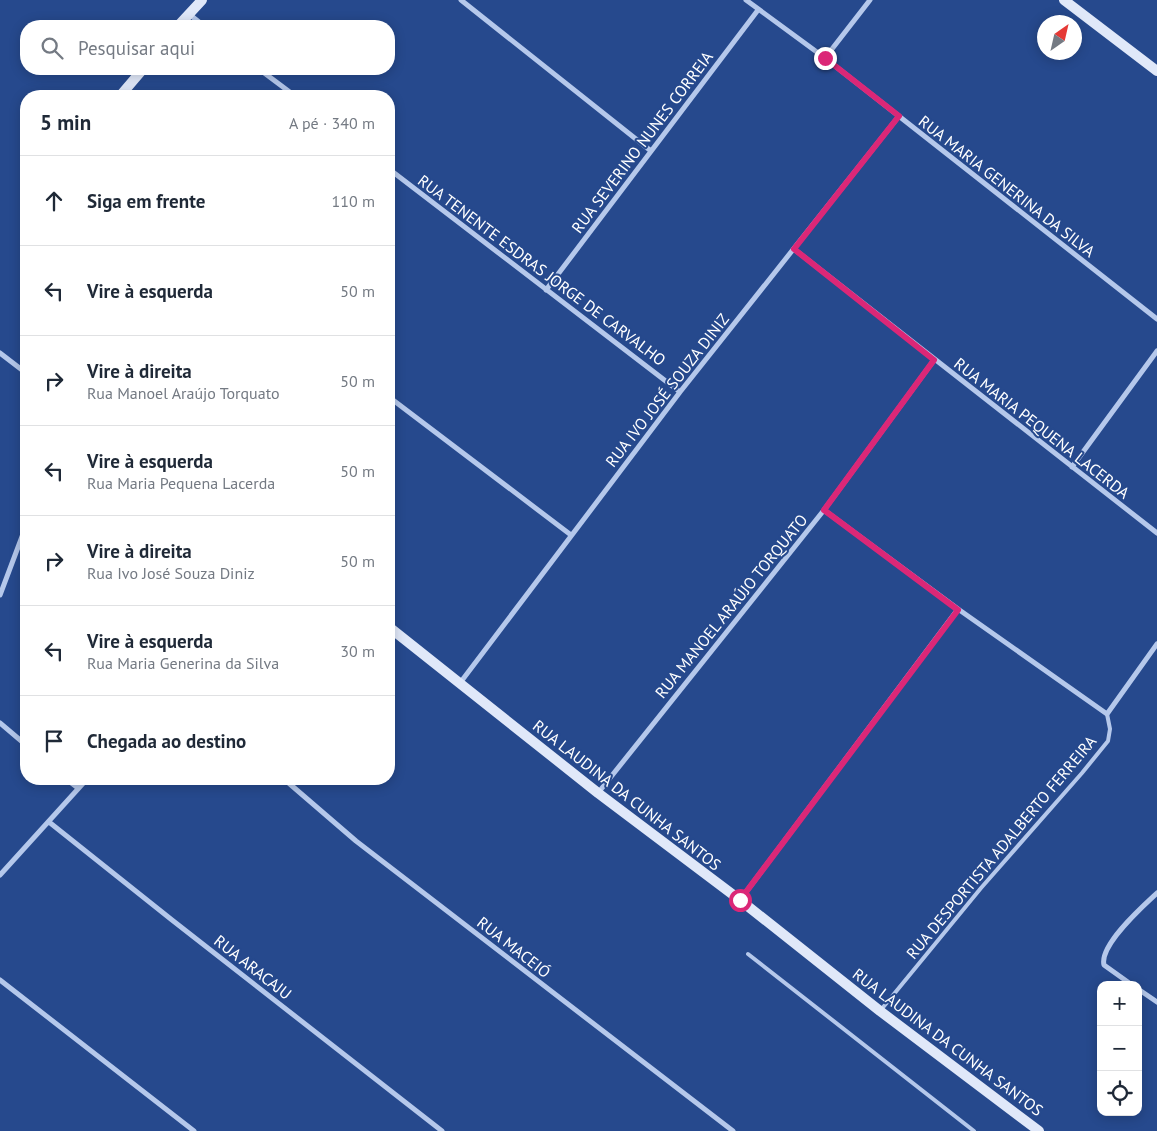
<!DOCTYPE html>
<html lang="pt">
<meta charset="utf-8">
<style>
:root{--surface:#fff;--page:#f6f6f7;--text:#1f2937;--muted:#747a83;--line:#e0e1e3}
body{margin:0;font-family:"PT Sans",sans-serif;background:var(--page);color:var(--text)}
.controls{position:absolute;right:15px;bottom:15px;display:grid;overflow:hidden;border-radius:10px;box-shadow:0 2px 12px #0003}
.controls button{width:45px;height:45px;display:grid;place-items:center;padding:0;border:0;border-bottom:1px solid var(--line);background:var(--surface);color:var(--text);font:25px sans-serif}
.compass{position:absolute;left:1037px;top:15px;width:45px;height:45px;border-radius:50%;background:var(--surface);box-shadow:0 2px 12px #0003;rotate:34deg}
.stop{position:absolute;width:15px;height:15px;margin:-11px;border:4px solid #db2777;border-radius:50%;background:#fff}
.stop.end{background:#db2777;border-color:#fff;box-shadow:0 1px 5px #0008}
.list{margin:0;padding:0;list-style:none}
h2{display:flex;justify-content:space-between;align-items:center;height:65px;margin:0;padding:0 20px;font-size:21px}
h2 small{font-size:16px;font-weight:400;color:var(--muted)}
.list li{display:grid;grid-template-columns:32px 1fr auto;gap:15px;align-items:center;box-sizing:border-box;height:90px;padding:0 20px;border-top:1px solid var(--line)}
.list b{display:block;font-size:19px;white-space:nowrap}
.list p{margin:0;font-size:16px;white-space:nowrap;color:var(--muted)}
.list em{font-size:16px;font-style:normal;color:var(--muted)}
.icon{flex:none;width:28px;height:28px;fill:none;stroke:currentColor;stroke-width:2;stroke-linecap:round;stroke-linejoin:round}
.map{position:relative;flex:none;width:1157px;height:1131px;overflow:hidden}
.search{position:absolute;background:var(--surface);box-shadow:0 2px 12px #0003;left:20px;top:20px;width:375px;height:55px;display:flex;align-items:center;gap:12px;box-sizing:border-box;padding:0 18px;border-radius:20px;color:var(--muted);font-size:19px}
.panel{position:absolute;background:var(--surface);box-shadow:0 2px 12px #0003;left:20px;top:90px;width:375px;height:695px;border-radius:20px}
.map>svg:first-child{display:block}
</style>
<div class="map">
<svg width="1157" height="1131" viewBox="0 0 1157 1131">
<rect width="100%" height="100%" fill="#26498d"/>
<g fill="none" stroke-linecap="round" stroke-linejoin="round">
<path stroke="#b5c8eb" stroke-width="4" d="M748 954 974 1131
M880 1011 981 888 1082 773 1108 741 1110 729 1107 714"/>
<path stroke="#b5c8eb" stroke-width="5" d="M461 0 651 151
M746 0 825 58 1157 319
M189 14 204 26
M825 58 870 0
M259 69 295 96
M389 169 680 392
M794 249 1157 533
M546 290 758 10
M0 353 26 373
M389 397 571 535
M1072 467 1157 351
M824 510 958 609 1107 714 1157 644
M0 595 26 526
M460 683 680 392 899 116
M0 723 26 745
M66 779 78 788
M284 779 356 841 733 1131
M598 793 824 510 934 360
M49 822 172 920 442 1131
M0 875 87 779
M740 900 958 609
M0 980 194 1131
M1132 985 1104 965C1099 945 1143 906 1157 893
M1138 989 1157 1002"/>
<path stroke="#e0e8f9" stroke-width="10" d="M1064 0 1157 71
M178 26 202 0
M120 96 143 69
M389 627 598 793 740 900 880 1011 1039 1131"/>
</g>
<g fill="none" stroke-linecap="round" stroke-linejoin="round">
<path stroke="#db2777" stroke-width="6" d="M740 900 958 610 824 510 934 360 794 249 899 116 825 58"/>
</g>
<g text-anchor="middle" stroke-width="4" stroke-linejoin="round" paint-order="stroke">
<g font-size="16" fill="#fff" stroke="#26498d">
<text transform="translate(642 142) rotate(-53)" y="6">RUA SEVERINO NUNES CORREIA</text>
<text transform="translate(1007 186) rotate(38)" y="6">RUA MARIA GENERINA DA SILVA</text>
<text transform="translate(542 270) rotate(37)" y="6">RUA TENENTE ESDRAS JORGE DE CARVALHO</text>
<text transform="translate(667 390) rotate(-52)" y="6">RUA IVO JOSÉ SOUZA DINIZ</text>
<text transform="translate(1042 428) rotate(38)" y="6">RUA MARIA PEQUENA LACERDA</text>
<text transform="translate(731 606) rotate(-51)" y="6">RUA MANOEL ARAÚJO TORQUATO</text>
<text transform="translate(627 795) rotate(38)" y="6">RUA LAUDINA DA CUNHA SANTOS</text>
<text transform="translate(1001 847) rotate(-50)" y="6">RUA DESPORTISTA ADALBERTO FERREIRA</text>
<text transform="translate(514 947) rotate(38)" y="6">RUA MACEIÓ</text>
<text transform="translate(253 967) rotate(38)" y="6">RUA ARACAJU</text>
<text transform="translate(948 1042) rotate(37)" y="6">RUA LAUDINA DA CUNHA SANTOS</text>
</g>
</g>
</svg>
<div class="controls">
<button>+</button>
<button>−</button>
<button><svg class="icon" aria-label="locate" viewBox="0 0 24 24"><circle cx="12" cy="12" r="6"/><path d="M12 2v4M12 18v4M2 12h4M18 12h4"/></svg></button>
</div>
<svg class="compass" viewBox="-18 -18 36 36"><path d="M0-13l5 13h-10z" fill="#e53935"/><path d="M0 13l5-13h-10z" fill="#747a83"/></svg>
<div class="stop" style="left:740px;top:900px"></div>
<div class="stop end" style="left:825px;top:58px"></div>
<div class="search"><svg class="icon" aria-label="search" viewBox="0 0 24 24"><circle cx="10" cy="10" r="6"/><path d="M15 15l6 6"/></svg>Pesquisar aqui</div>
<section class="panel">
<h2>5 min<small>A pé · 340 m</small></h2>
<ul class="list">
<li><svg class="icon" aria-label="ahead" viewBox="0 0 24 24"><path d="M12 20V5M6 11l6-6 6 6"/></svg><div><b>Siga em frente</b></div><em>110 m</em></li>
<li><svg class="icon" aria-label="left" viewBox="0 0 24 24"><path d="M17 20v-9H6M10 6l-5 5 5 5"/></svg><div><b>Vire à esquerda</b></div><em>50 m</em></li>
<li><svg class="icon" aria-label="right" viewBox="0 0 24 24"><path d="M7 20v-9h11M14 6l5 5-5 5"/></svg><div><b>Vire à direita</b><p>Rua Manoel Araújo Torquato</p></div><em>50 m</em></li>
<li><svg class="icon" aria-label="left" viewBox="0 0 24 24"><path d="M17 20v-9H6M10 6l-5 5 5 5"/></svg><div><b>Vire à esquerda</b><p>Rua Maria Pequena Lacerda</p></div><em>50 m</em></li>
<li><svg class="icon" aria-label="right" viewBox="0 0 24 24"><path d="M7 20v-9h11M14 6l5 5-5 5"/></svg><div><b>Vire à direita</b><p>Rua Ivo José Souza Diniz</p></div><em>50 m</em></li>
<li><svg class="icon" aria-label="left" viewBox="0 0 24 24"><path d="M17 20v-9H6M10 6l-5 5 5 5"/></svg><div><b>Vire à esquerda</b><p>Rua Maria Generina da Silva</p></div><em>30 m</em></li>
<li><svg class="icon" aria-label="arrive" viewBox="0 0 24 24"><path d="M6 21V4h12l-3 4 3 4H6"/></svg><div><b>Chegada ao destino</b></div></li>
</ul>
</section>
</div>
